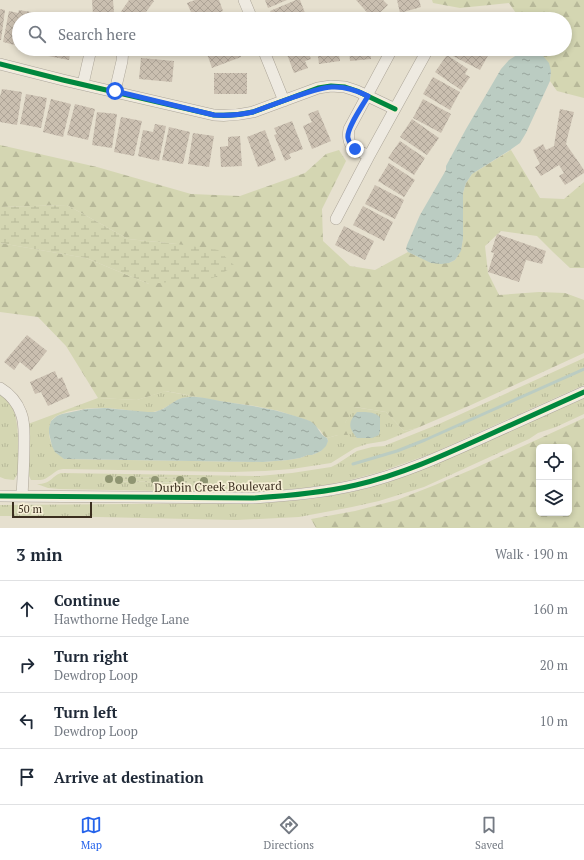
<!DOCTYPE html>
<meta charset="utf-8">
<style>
:root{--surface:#fff;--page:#f6f6f7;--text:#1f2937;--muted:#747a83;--line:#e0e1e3;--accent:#2563eb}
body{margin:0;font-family:"PT Serif",serif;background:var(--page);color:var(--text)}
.controls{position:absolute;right:12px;bottom:12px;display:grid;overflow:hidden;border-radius:6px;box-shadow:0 2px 6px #0003}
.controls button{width:36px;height:36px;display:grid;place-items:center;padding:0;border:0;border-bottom:1px solid var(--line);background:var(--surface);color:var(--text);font:20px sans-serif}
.scale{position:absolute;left:12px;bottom:10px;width:80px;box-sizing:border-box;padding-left:4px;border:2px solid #3b2e1f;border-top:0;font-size:11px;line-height:14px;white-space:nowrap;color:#3b2e1f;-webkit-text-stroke:3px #f6efd6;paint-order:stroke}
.stop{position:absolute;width:12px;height:12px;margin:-9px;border:3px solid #2563eb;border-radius:50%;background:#fff}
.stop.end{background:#2563eb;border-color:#fff;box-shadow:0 1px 4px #0008}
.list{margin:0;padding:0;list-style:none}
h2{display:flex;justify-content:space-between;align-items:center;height:52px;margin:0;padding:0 16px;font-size:17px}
h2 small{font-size:13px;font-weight:400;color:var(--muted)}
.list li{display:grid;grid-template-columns:26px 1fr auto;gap:12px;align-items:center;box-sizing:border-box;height:56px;padding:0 16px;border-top:1px solid var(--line)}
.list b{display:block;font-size:15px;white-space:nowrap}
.list p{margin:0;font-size:13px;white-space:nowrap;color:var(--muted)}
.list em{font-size:13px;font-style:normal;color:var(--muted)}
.icon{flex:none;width:22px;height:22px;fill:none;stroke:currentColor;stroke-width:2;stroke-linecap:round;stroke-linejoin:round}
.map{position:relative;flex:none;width:584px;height:528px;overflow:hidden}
.search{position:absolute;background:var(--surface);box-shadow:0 2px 6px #0003;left:12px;right:12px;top:12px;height:44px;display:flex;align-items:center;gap:10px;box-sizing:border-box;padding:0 14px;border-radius:22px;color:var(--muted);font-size:15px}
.sheet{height:276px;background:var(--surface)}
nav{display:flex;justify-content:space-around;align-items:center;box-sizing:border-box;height:56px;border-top:1px solid var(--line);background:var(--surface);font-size:11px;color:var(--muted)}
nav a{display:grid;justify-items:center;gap:2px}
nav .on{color:var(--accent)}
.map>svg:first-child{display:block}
</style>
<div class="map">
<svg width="584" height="528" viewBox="0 0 584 528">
<defs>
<pattern id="grass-tufts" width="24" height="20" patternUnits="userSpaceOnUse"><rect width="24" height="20" fill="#d4d6b2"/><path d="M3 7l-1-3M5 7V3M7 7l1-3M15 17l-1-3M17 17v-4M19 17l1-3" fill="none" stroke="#b7b899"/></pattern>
<pattern id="forest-firs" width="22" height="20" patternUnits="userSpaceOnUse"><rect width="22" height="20" fill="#d4d6b2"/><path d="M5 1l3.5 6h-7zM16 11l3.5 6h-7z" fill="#b7b899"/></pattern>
<pattern id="wetland-marsh" width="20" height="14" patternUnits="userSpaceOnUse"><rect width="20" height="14" fill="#d4d6b2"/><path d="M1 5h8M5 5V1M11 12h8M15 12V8" fill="none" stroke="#b7b899"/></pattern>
<pattern id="garden-dots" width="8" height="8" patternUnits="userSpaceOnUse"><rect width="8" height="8" fill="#d4d6b2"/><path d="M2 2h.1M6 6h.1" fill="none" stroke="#b7b899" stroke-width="1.8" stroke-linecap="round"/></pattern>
<pattern id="water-ripples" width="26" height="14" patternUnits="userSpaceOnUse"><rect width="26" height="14" fill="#bbccc2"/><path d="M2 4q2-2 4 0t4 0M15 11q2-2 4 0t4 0" fill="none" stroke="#99a69d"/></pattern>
<pattern id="building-cross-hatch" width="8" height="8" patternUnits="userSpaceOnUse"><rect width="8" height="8" fill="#cabfb0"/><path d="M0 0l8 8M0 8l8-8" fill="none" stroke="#aea497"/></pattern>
</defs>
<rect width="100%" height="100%" fill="#e6e0cf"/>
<path fill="url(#grass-tufts)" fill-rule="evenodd" d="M584 358V385L433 453 380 472 350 480 320 486 285 490 264 492H219L59 489 48 488 37 484C52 484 50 477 61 473L259 476 292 473 331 467 337 464 357 451 372 447 384 446 439 424ZM104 477 207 478 209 481 183 483 104 481 103 479Z
M165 391 196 397C190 397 183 397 178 400 169 404 163 411 153 412 137 413 120 408 104 408 91 408 60 409 51 421 50 423 50 427 49 430 49 445 55 449 64 459L263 462 288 460 300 458 308 455H312L321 451 328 441 327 438 338 435 354 407 386 412 404 431 417 428 385 441 367 444 355 448 331 463 292 469 265 471 232 472 63 469C55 470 55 473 48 477 44 481 37 480 31 480L29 476 28 469V424L98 398 137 400Z
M0 395C5 398 10 404 13 409 20 424 18 456 18 473L14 480 5 479 0 477Z
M584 398V414L556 427 538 433 529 439 424 487 379 501 352 507 299 517 236 520 51 516H0V505L265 503 312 499 352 492 395 480 438 463Z"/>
<path fill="url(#forest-firs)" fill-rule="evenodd" d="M432 0H584V98L557 91 550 81 551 71 543 56 523 51V49H565V19H520L509 3 460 8 433 3Z
M0 145 97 167 191 194 240 196 305 173 326 154 339 150 346 161 322 209 323 241 350 266 375 270 408 252 432 263H449L455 260 461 250 463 239V193L466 183 472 174 511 150 540 198 564 199 584 182V268H570L553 252 537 236 501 231 485 246 488 273 499 295 539 292 565 293 584 300V353L471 405 417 428 404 431 386 412 355 407 345 423 348 435H338L327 438 324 436 320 430 309 421 279 411 255 406 218 401 166 391 137 400 98 398 66 346 38 317 0 312V243L86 258 149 284 177 244 128 239 67 205 0 207Z
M584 418V528H316L311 519 355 511 397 500 435 485 473 469ZM539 447H569V513H539Z"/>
<path fill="url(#wetland-marsh)" d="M67 205 128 239 177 244 218 250 235 266 213 278 149 284 86 258 0 243V207Z"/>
<path fill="url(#garden-dots)" d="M104 477 207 478 209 481 207 483 104 481 103 479Z"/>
<path fill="url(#water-ripples)" d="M523 51 543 56 549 63 551 71 550 81 526 133 520 143 510 150 472 174 466 183 463 193V239L461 251 455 260 449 263 441 264 431 263 408 252 406 249 407 245 420 215 446 170V166L466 129 501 69 509 60Z
M189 397C199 396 209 399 220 401 246 405 271 408 295 416 300 418 306 419 310 421 319 426 319 435 327 438L328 441 326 446 321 451 312 455H308L300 458 288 460 263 462 64 459 55 452 52 446 49 433V428L51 421 57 416 62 414 86 409 105 408 148 412H155L163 409 177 400 182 398Z
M357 412C365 412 373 411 380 417V431L379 435 372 438H357C348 427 348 422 357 412Z"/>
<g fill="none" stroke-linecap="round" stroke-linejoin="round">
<path stroke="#bbccc2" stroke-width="3" d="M353 464 397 451 425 440 584 369"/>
</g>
<path fill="url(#building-cross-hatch)" d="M92 0H113L114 13 93 15Z
M129 0H153L154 1 141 19H123L118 16Z
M195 0H219L223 11 204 19H194L187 3Z
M265 0H287L268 8Z
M296 0H300L307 18 304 19H274L270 11Z
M356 0H383L388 5 373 19Z
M397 0H419L421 7 400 13Z
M0 9 5 10 1 40H0Z
M19 10 31 12 30 19H19V46L3 42 9 11 18 13Z
M500 12 501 19H464V18Z
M39 49H71L69 60 38 54Z
M203 49H238L241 57 212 68 207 54 203 56 200 50Z
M285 49H307L311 59 305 61 308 68 294 73Z
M317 49H338L340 61 319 64Z
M349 49H370L371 59 350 61Z
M454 49H485L490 52 480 70 451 55Z
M447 55 468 69 465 74 470 77 461 90 435 72Z
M141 58 174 61 172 82 139 79Z
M214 73H247V94H214Z
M433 77 460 92 450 110 423 94Z
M2 89 22 92 17 125 0 122V97Z
M26 94 47 98 41 128 20 124Z
M51 99 71 104 63 137 43 132Z
M423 99 451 114 441 133 413 118Z
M75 104 95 109 88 140 67 135Z
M560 109 574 112 568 135 566 144 584 170V173L565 185 559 176 564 173 559 165 541 176 535 167 540 164 533 150 543 144 546 150 554 146Z
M318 110 331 141 312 149 303 126 312 122 308 114Z
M97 112 117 114 112 148 92 145Z
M121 117 142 121 134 156 114 152Z
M412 119 439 138 427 155 400 137Z
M292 121 303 149 289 154 291 158 285 161 274 135 277 134 274 128Z
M155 124 166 126 159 161 138 156 143 130 153 132Z
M169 127 190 132 183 164 162 160Z
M265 130 276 160 258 167 247 137Z
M193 133 214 136 209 167 188 164Z
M240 136 242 166 221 167 220 147 228 146V137Z
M400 141 425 158 414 175 388 158Z
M389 163 415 180 404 197 378 181Z
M375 185 404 200 395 219 365 204Z
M363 206 393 222 384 241 353 225Z
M344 226 374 241 365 260 335 245Z
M497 234 546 251 542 264 526 260 519 282 488 272 494 253 491 252Z
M27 335 47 351 31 371 20 362 14 370 4 362Z
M55 371 58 379 62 377 70 396 48 406 41 392 35 394 30 382Z"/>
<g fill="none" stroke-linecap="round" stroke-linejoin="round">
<defs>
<path id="minor" d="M244 0 252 19
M263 49 284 101
M0 64 63 80 214 115C227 116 240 115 253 112L318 88 331 86 345 87 357 91 395 109
M83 84 91 49
M115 91 122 61 123 49
M369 156C355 149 346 147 349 129L392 49
M336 219 369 156 428 49
M0 388C10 394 17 402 21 413 25 423 24 434 24 444 24 461 23 479 22 496
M0 496 253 498C287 496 322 493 356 485 400 475 442 456 484 437 517 422 551 407 584 392"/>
</defs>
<use href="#minor" stroke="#aca598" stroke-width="12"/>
<use href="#minor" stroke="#eeeae1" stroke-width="11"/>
<defs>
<path id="cycleway" d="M0 64 63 80 214 115C227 116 240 115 253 112L318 88 331 86 345 87 357 91 395 109
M0 496 253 498C287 496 322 493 356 485 400 475 442 456 484 437 517 422 551 407 584 392"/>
</defs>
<use href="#cycleway" stroke="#f6efd6" stroke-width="8"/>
<use href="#cycleway" stroke="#00873e" stroke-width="5"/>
</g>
<g fill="#8f9572">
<circle cx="109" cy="479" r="4"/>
<circle cx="119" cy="480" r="4"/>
<circle cx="132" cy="480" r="4"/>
<circle cx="155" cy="480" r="4"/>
<circle cx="180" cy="480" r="4"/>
<circle cx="204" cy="481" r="4"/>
</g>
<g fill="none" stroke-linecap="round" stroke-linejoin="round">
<path stroke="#2563eb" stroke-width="5" d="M115 91 214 115C227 116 239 115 253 112 266 107 280 102 294 97 323 87 338 81 368 96 363 105 346 129 348 138 349 143 352 146 355 149"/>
</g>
<g text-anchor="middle" stroke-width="3.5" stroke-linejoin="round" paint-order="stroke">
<g font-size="12" fill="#3b2e1f" stroke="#f6efd6">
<text transform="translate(218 487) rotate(-1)" y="4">Durbin Creek Boulevard</text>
</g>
</g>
</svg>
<div class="controls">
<button><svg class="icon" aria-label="locate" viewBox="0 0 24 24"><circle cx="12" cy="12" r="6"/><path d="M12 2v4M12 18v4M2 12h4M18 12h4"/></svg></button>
<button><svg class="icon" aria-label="layers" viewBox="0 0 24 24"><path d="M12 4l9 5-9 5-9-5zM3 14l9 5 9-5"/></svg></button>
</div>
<div class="scale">50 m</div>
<div class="stop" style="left:115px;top:91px"></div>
<div class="stop end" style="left:355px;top:149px"></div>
<div class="search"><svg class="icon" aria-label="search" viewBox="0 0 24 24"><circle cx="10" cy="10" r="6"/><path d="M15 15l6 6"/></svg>Search here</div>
</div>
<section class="sheet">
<h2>3 min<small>Walk · 190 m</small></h2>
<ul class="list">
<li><svg class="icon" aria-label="ahead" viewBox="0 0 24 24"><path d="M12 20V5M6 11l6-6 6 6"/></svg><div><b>Continue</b><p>Hawthorne Hedge Lane</p></div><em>160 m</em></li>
<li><svg class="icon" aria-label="right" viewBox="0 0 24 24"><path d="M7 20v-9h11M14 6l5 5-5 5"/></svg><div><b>Turn right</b><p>Dewdrop Loop</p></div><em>20 m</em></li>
<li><svg class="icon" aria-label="left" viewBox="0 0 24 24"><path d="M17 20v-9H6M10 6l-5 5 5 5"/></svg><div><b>Turn left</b><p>Dewdrop Loop</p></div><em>10 m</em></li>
<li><svg class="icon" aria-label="arrive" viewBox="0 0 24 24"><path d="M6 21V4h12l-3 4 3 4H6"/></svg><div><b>Arrive at destination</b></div></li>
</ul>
</section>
<nav>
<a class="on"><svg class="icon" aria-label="map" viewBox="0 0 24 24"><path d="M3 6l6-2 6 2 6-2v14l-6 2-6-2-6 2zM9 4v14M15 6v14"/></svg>Map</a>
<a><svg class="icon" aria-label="directions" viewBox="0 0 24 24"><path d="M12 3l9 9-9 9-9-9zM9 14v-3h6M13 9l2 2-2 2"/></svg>Directions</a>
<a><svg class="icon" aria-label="saved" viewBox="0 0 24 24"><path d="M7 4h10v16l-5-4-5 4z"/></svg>Saved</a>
</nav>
